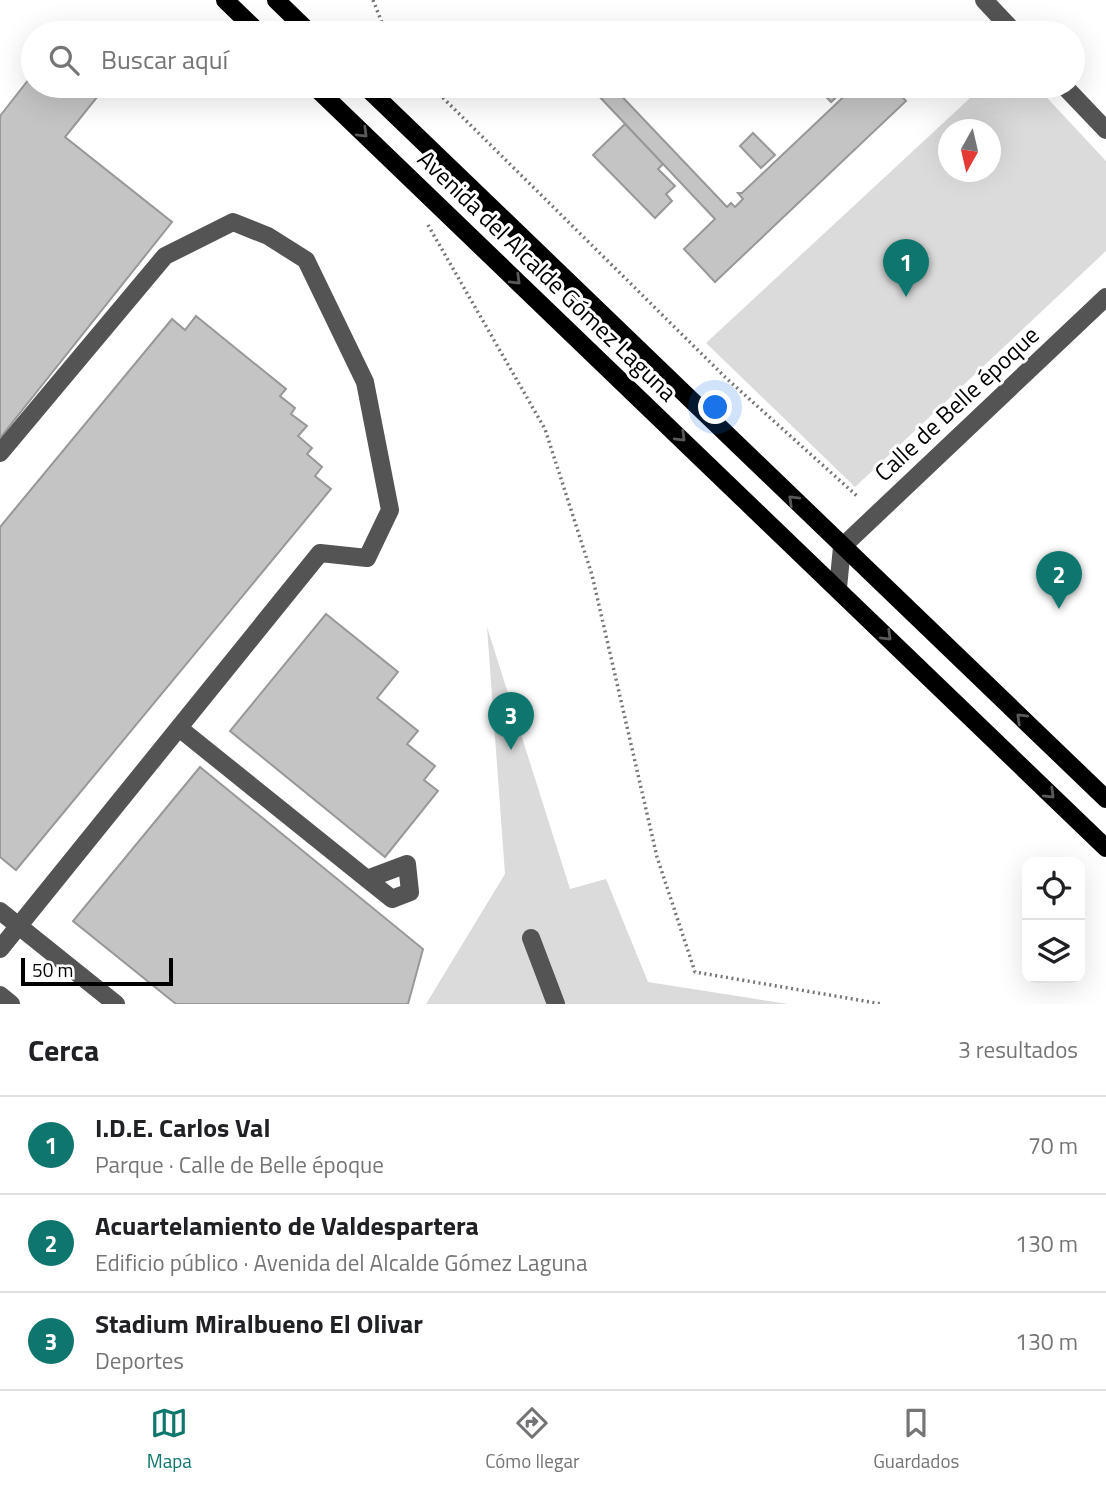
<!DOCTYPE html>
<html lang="es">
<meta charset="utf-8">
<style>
:root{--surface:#fff;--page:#f6f6f6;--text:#202124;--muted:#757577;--line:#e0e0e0;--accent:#0f766e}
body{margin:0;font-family:"Titillium Web",sans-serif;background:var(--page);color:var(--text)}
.controls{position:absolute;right:21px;bottom:21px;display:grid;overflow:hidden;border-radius:14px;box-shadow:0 7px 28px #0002}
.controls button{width:63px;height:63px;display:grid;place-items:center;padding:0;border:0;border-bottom:2px solid var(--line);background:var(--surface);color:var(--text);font:35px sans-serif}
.compass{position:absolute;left:938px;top:119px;width:63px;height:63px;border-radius:50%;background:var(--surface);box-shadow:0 7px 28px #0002;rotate:188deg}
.scale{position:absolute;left:21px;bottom:18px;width:152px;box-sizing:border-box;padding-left:7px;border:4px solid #000;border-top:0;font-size:19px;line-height:24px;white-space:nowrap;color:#000;-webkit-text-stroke:5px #fff;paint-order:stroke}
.you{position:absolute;left:716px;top:408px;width:24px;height:24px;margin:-18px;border:5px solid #fff;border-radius:50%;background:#1a73e8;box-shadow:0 0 0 10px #1a73e833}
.badge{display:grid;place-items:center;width:46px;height:46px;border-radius:50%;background:var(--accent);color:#fff;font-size:23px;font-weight:700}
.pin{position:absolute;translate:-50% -58px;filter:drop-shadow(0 2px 4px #0008)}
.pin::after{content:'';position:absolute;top:37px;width:24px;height:21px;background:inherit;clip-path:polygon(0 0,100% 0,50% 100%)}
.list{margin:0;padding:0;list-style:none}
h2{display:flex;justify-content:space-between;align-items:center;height:91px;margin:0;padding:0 28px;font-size:30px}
h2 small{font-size:23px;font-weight:400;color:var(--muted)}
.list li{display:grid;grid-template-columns:46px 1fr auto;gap:21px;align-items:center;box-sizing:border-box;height:98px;padding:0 28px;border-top:2px solid var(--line)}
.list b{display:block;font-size:26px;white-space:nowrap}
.list p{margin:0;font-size:23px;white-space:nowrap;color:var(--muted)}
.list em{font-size:23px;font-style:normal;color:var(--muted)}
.icon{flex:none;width:38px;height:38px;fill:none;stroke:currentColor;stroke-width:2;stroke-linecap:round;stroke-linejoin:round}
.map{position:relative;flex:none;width:1106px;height:1004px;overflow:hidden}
.search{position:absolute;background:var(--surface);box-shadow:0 7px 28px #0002;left:21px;right:21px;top:21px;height:77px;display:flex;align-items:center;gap:18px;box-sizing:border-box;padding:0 24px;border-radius:38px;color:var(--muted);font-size:26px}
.sheet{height:385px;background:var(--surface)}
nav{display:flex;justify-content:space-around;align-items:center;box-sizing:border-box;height:98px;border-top:2px solid var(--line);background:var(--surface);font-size:19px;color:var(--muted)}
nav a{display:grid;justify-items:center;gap:4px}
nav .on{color:var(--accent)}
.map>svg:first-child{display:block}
</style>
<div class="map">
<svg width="1106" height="1004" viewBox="0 0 1106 1004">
<rect width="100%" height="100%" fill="#fff"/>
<path fill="#dbdbdb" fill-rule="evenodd" d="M983 86H1036L1106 161V251L855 487 706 343ZM948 130H990V172H948Z
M487 627 570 889 606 879 648 982 788 1004H426L505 874Z"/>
<path fill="#c4c4c4" stroke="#989898" stroke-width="2" d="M73 25 84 33H66Z
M33 74V86H106L65 137 172 222 0 438V116Z
M604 86H612L727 207 731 203 735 207 743 199 738 193H742L855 86H898L895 89 906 101 715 282 684 249 715 219 596 93Z
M816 86H838L843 91 831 102Z
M625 124 663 164 658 169 675 186 666 194 672 201 655 218 593 155Z
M753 133 775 155 761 168 740 146Z
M196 316 286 389 280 396 295 408 291 414 307 426 298 436 312 448 307 454 322 467 315 476 331 489 16 870 0 857V527L172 319 185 330Z
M326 614 398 672 377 698 418 731 407 744 435 766 424 780 438 791 385 857 230 731Z
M200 767 423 949 408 1004H176L73 921Z"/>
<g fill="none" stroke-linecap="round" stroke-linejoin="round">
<path stroke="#767676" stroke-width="3.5" stroke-dasharray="2 3.5" stroke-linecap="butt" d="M373 0 386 33
M431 86 726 378 857 496
M428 225 545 429 592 575 657 857 695 972 882 1004"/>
<path stroke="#545454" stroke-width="18" d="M984 0 1015 33
M1064 86 1106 130
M0 453 165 256 233 222 268 236 306 260 365 382 390 510 367 558 320 553 0 949
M838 588 842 547 1106 297
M179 728 367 879 392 899 410 892 407 864 367 879
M0 911 116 1004
M531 938 556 1004
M0 995 11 1004"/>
<path stroke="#000" stroke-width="18" d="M225 0 259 33
M276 0 310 33
M314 86 1106 848
M365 86 1106 799"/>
</g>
<defs><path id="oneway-chevron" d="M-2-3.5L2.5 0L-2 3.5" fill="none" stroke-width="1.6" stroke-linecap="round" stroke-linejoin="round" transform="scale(1.75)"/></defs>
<g stroke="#595959">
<use href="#oneway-chevron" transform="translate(363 133) rotate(44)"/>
<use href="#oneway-chevron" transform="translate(516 280) rotate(44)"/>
<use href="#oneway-chevron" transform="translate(681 437) rotate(44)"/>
<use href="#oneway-chevron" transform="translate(793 500) rotate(-136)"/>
<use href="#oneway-chevron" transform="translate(887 636) rotate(44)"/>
<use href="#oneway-chevron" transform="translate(1021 718) rotate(-136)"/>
<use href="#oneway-chevron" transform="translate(1050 794) rotate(44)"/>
</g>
<g text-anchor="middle" stroke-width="6" stroke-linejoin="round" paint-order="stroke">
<g font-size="24" fill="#000" stroke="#fff">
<text transform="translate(547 276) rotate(44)" y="8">Avenida del Alcalde Gómez Laguna</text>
<text transform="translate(957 404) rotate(-43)" y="8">Calle de Belle époque</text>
</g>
</g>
</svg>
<div class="controls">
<button><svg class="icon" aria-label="locate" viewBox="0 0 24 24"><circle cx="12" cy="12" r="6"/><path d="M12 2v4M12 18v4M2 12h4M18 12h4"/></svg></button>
<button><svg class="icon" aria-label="layers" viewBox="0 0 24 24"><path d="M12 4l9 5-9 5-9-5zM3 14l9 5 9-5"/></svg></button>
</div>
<svg class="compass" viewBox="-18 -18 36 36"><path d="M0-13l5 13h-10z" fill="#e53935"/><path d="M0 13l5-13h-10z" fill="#757577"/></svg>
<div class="scale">50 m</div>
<div class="you"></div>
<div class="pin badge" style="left:906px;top:297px">1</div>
<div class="pin badge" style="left:1059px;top:609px">2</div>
<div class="pin badge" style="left:511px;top:750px">3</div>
<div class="search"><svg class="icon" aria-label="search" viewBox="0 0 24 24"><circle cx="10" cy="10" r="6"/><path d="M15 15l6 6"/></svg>Buscar aquí</div>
</div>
<section class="sheet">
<h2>Cerca<small>3 resultados</small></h2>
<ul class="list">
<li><span class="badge">1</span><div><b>I.D.E. Carlos Val</b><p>Parque · Calle de Belle époque</p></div><em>70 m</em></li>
<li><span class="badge">2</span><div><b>Acuartelamiento de Valdespartera</b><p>Edificio público · Avenida del Alcalde Gómez Laguna</p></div><em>130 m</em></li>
<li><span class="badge">3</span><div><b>Stadium Miralbueno El Olivar</b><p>Deportes</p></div><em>130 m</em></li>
</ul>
</section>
<nav>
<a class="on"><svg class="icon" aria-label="map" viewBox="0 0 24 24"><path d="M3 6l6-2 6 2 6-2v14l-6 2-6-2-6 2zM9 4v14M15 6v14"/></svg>Mapa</a>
<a><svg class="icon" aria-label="directions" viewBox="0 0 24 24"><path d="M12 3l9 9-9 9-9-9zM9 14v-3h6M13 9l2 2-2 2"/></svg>Cómo llegar</a>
<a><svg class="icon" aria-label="saved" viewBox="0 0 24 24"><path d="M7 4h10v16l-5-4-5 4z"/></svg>Guardados</a>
</nav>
